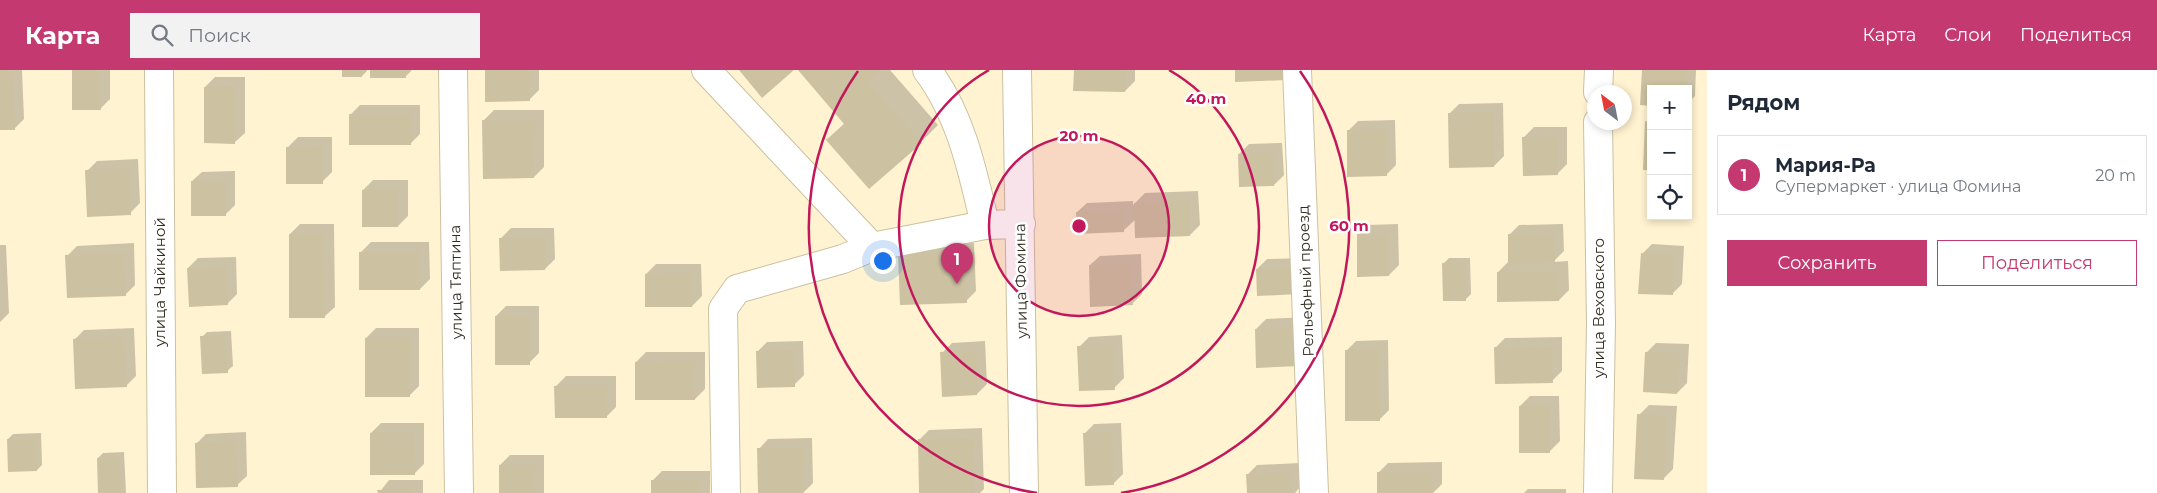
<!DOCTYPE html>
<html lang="ru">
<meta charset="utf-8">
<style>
:root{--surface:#fff;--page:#f2f2f3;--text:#1f2937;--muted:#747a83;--line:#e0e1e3;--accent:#c43970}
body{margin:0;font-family:Montserrat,sans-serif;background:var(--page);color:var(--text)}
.controls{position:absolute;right:15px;top:15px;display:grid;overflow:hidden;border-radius:0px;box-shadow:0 2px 8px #0003}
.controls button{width:45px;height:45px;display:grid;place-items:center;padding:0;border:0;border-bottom:1px solid var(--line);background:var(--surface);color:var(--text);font:25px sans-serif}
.compass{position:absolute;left:1587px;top:15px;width:45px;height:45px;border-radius:50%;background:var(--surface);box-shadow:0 2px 8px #0003;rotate:328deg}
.you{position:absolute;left:882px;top:190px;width:18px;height:18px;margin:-12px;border:4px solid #fff;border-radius:50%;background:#1a73e8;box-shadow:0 0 0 8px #1a73e833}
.badge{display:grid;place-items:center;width:32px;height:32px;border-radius:50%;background:var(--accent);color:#fff;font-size:16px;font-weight:700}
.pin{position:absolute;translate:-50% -41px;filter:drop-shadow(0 1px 2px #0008)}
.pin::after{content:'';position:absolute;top:26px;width:18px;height:15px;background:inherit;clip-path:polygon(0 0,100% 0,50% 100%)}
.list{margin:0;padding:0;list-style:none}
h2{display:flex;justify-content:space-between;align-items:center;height:65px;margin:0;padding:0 20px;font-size:21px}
h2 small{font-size:16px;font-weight:400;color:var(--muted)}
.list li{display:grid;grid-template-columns:32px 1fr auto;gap:15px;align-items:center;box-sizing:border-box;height:80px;margin:0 10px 10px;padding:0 10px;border:1px solid var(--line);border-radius:0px}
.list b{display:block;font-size:19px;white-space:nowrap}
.list p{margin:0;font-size:16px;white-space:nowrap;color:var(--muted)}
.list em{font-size:16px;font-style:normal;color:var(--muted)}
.actions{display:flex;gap:10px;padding:15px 20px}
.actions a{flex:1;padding:11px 0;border:1px solid var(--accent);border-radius:0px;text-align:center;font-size:18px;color:var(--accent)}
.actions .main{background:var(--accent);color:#fff}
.icon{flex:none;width:28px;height:28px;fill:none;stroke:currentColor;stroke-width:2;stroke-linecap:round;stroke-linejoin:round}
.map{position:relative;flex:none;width:1707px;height:423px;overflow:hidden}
header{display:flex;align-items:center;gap:30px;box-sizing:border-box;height:70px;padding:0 25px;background:var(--accent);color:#fff}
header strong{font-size:24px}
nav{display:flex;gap:28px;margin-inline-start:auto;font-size:18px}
.search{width:350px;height:45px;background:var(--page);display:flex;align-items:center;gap:12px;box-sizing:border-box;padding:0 18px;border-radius:0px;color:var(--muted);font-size:19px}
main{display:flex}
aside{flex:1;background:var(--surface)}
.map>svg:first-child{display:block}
</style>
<header>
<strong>Карта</strong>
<div class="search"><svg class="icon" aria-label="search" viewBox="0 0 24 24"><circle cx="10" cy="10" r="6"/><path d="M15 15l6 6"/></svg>Поиск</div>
<nav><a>Карта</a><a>Слои</a><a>Поделиться</a></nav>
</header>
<main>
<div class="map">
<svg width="1707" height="423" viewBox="0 0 1707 423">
<rect width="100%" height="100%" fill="#fff3d1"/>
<path fill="#0003" d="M0 0H22L24 49 14 59H0Z
M73 0H110V29L100 39Z
M343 0H367V1L362 6Z
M372 0H412L406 6Z
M486 0H539V20L529 30Z
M799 0H890L938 55 921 72 828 70 845 53Z
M1075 0H1135V11L1125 21Z
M1643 0H1696L1695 26 1688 33V19H1651Z
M215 7H245V63L235 72 205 17Z
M1503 33 1504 86 1494 96 1449 44 1459 34Z
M360 35H420V64L410 74 350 45Z
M494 40H544V97L534 107 484 50Z
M1395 50 1396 95 1386 105 1348 61 1358 51Z
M1534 57H1567V94L1557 104 1524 67Z
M298 67H332V102L322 112 288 77Z
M1282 73 1284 105 1274 115 1239 84 1249 74Z
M138 89 140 133 130 143 87 101 97 91Z
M235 101V135L225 145 192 111 202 102Z
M373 110H408V146L398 156 363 120Z
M1198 121 1200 155 1190 165 1136 149 1123 161 1077 142 1087 133 1133 131V135L1145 123Z
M300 154H334L335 237 325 246 290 164Z
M1398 154 1399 195 1389 205 1358 165 1368 155Z
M1563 154 1564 181 1553 192 1568 191 1569 220 1559 230 1498 202 1508 192 1509 165 1519 155Z
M511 158H554L555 189 545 199 501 168Z
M371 172H429L430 209 420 219 361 182Z
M134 173 135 215 125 225 67 186 77 176Z
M974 173 976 221 966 231 899 185 909 175Z
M1652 174 1684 176 1682 214 1672 224 1642 184Z
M0 175H6L9 243 0 252Z
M1141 184 1142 224 1132 234 1090 195 1100 186Z
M236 187 237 224 227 234 188 198 198 188Z
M1307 188 1308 213 1257 199 1267 189Z
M1449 188H1470L1471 224 1466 229 1444 193Z
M656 194H701L702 226 692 236 646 204Z
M506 236H539V283L529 293 496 246Z
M1308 247 1310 285 1256 259 1266 249Z
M134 258 136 306 126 316 74 270 84 260Z
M376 258H419V316L409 326 366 268Z
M231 261 233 296 227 301 202 267 207 262Z
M1122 265 1124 308 1114 318 1079 277 1089 267Z
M1562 267V301L1552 311 1495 278 1505 268Z
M1388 270 1389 340 1379 350 1346 281 1356 271Z
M803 271 804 305 794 315 757 282 767 272Z
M985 271 987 314 977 324 942 283 952 273Z
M1656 273 1689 274 1687 313 1677 323 1646 283Z
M646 282H705V319L695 329 636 292Z
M566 306H616V337L607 346 556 316Z
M1530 326H1559L1560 371 1550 381 1520 336Z
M1649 335 1677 336 1673 399 1663 409 1639 345Z
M381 353H424V394L414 404 371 363Z
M1121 353 1123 404 1113 414 1084 364 1094 354Z
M982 358 984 419 980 423H920L919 370 929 360Z
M246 362 247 406 237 415 196 374 206 364Z
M41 363 42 395 37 400 8 369 13 364Z
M812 368 813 413 803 423H759V379L768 369Z
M124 382 126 423H99L98 388 103 383Z
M510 385H544V423H500V395Z
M1442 392V414L1433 423H1379L1378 403 1388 393Z
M1299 393 1300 417 1295 423H1248L1247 405 1257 395Z
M662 401H710V423H652V411Z
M389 410H423V423H379Z
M1528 419H1566V423H1524Z"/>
<path fill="#ccc1a1" d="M0 0H12L15 60H0Z
M72 0H100L101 40H72Z
M342 0H362V7H342Z
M370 0H406V8H370Z
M485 0H530V31L485 32Z
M739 0H794L762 28Z
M798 0H883L868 12 922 73 869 119 826 70 844 54Z
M1074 0H1126L1125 22 1073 21Z
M1235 0H1285L1286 10 1235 12Z
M1642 0H1687L1686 19H1651V36L1640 35Z
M235 16V74L204 73V17Z
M1494 42V97L1449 98 1448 43Z
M349 44H410L411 75H349Z
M482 50H535L534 108 483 109Z
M1645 51 1651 52V100H1643Z
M1386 59 1387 106 1347 107V60Z
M1557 66 1558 105 1523 106 1522 67Z
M323 76V114H286V77Z
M1273 83 1274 116 1239 117 1238 84Z
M129 98 131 145 87 147 85 100Z
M191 111H226V146H191Z
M398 119V157H362V120Z
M1189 130 1190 166 1135 168 1134 133Z
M1123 140 1124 162 1077 164 1076 142Z
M289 164H325V248H289Z
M1357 164H1389V206L1357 207Z
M1508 164H1554L1555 192 1508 193Z
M499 168H545V200L500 201Z
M420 181V220H359V182Z
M965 182 967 233 900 235 898 185Z
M124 183 126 226 67 228 65 185Z
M1641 183 1675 185 1673 225 1638 224Z
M1466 192V231H1443L1442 193Z
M1131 194 1133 235 1090 237 1089 195Z
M226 196 228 235 189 237 187 198Z
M1298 197 1299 224 1257 226 1256 199Z
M1559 201V231L1497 232V202Z
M692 203V237H645V204Z
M495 246H530V295H495Z
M1299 257 1300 296 1256 298 1255 259Z
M226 265 228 303 202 304 200 266Z
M124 267 127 317 75 319 73 269Z
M410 267V327H365V268Z
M1113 275 1115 320 1079 321 1077 276Z
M1552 276 1553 313 1495 314 1494 277Z
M794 280 795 317 757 318 756 281Z
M1345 280H1379L1380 351H1345Z
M976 281 977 325 942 327 940 282Z
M1645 282 1680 283 1677 324 1643 322Z
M695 291V330H635V292Z
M607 315V348H555L554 316Z
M1550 335V383H1519V336Z
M1637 344 1667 346 1664 410 1634 409Z
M414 362 415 405H370V363Z
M1112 362 1114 415 1085 416 1083 363Z
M36 368 37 401 8 402 7 369Z
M973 368 974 423H919L918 369Z
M236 371 238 417 196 418 195 373Z
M803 377V423H758L757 378Z
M119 387 121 423H98L97 388Z
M499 395H535V423H499Z
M1377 402H1432L1433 423H1377Z
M1290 403 1291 423H1247L1246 404Z
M651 410H701V423H651Z
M413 419V423H378L377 420Z"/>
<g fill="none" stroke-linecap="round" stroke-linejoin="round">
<defs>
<path id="minor" d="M159 0 162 423
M453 0 459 423
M706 0 872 177
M927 0C961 45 973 102 985 155
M1017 0 1024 423
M1297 0 1314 423
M1598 22 1599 0
M726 423 723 239 737 219 843 189 872 177 985 155 1021 154
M1598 423 1601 254 1598 52"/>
</defs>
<use href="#minor" stroke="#cbc0a0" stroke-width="30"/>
<use href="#minor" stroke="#fff" stroke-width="28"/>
</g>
<circle cx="1079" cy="156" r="90" fill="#c2185b" fill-opacity=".12"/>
<g fill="none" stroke="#c2185b" stroke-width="2.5">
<circle cx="1079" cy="156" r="90"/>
<path d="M1169 0A180 180 0 1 1 989 0"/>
<path d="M1037 423A270 270 0 0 1 858 1M1300 1A270 270 0 0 1 1121 423"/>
</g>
<g text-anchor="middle" stroke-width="5" stroke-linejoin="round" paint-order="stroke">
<g font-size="15" fill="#312c20" stroke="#fff">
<text transform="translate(1021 211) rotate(-91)" y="5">улица Фомина</text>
<text transform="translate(1306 211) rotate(-92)" y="5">Рельефный проезд</text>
<text transform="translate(160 212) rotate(-90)" y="5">улица Чайкиной</text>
<text transform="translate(456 212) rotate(-91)" y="5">улица Тяптина</text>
<text transform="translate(1599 238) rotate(-90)" y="5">улица Веховского</text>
</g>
</g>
<circle cx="1079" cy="156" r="8" fill="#c2185b" stroke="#fff" stroke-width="2.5"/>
<g font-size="15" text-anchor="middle" font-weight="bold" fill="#c2185b" stroke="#fff" stroke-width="5" stroke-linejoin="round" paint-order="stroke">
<text x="1206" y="34">40 m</text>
<text x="1079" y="71">20 m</text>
<text x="1349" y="161">60 m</text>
</g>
</svg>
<div class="controls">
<button>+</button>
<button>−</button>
<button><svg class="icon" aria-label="locate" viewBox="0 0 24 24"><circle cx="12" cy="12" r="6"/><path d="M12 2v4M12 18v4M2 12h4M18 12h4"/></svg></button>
</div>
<svg class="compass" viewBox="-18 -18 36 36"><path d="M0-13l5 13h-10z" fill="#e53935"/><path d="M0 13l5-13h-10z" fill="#747a83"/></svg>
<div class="you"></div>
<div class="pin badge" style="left:957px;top:214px">1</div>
</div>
<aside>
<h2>Рядом<small></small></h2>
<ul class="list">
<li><span class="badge">1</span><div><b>Мария-Ра</b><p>Супермаркет · улица Фомина</p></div><em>20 m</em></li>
</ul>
<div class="actions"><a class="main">Сохранить</a><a>Поделиться</a></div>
</aside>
</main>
